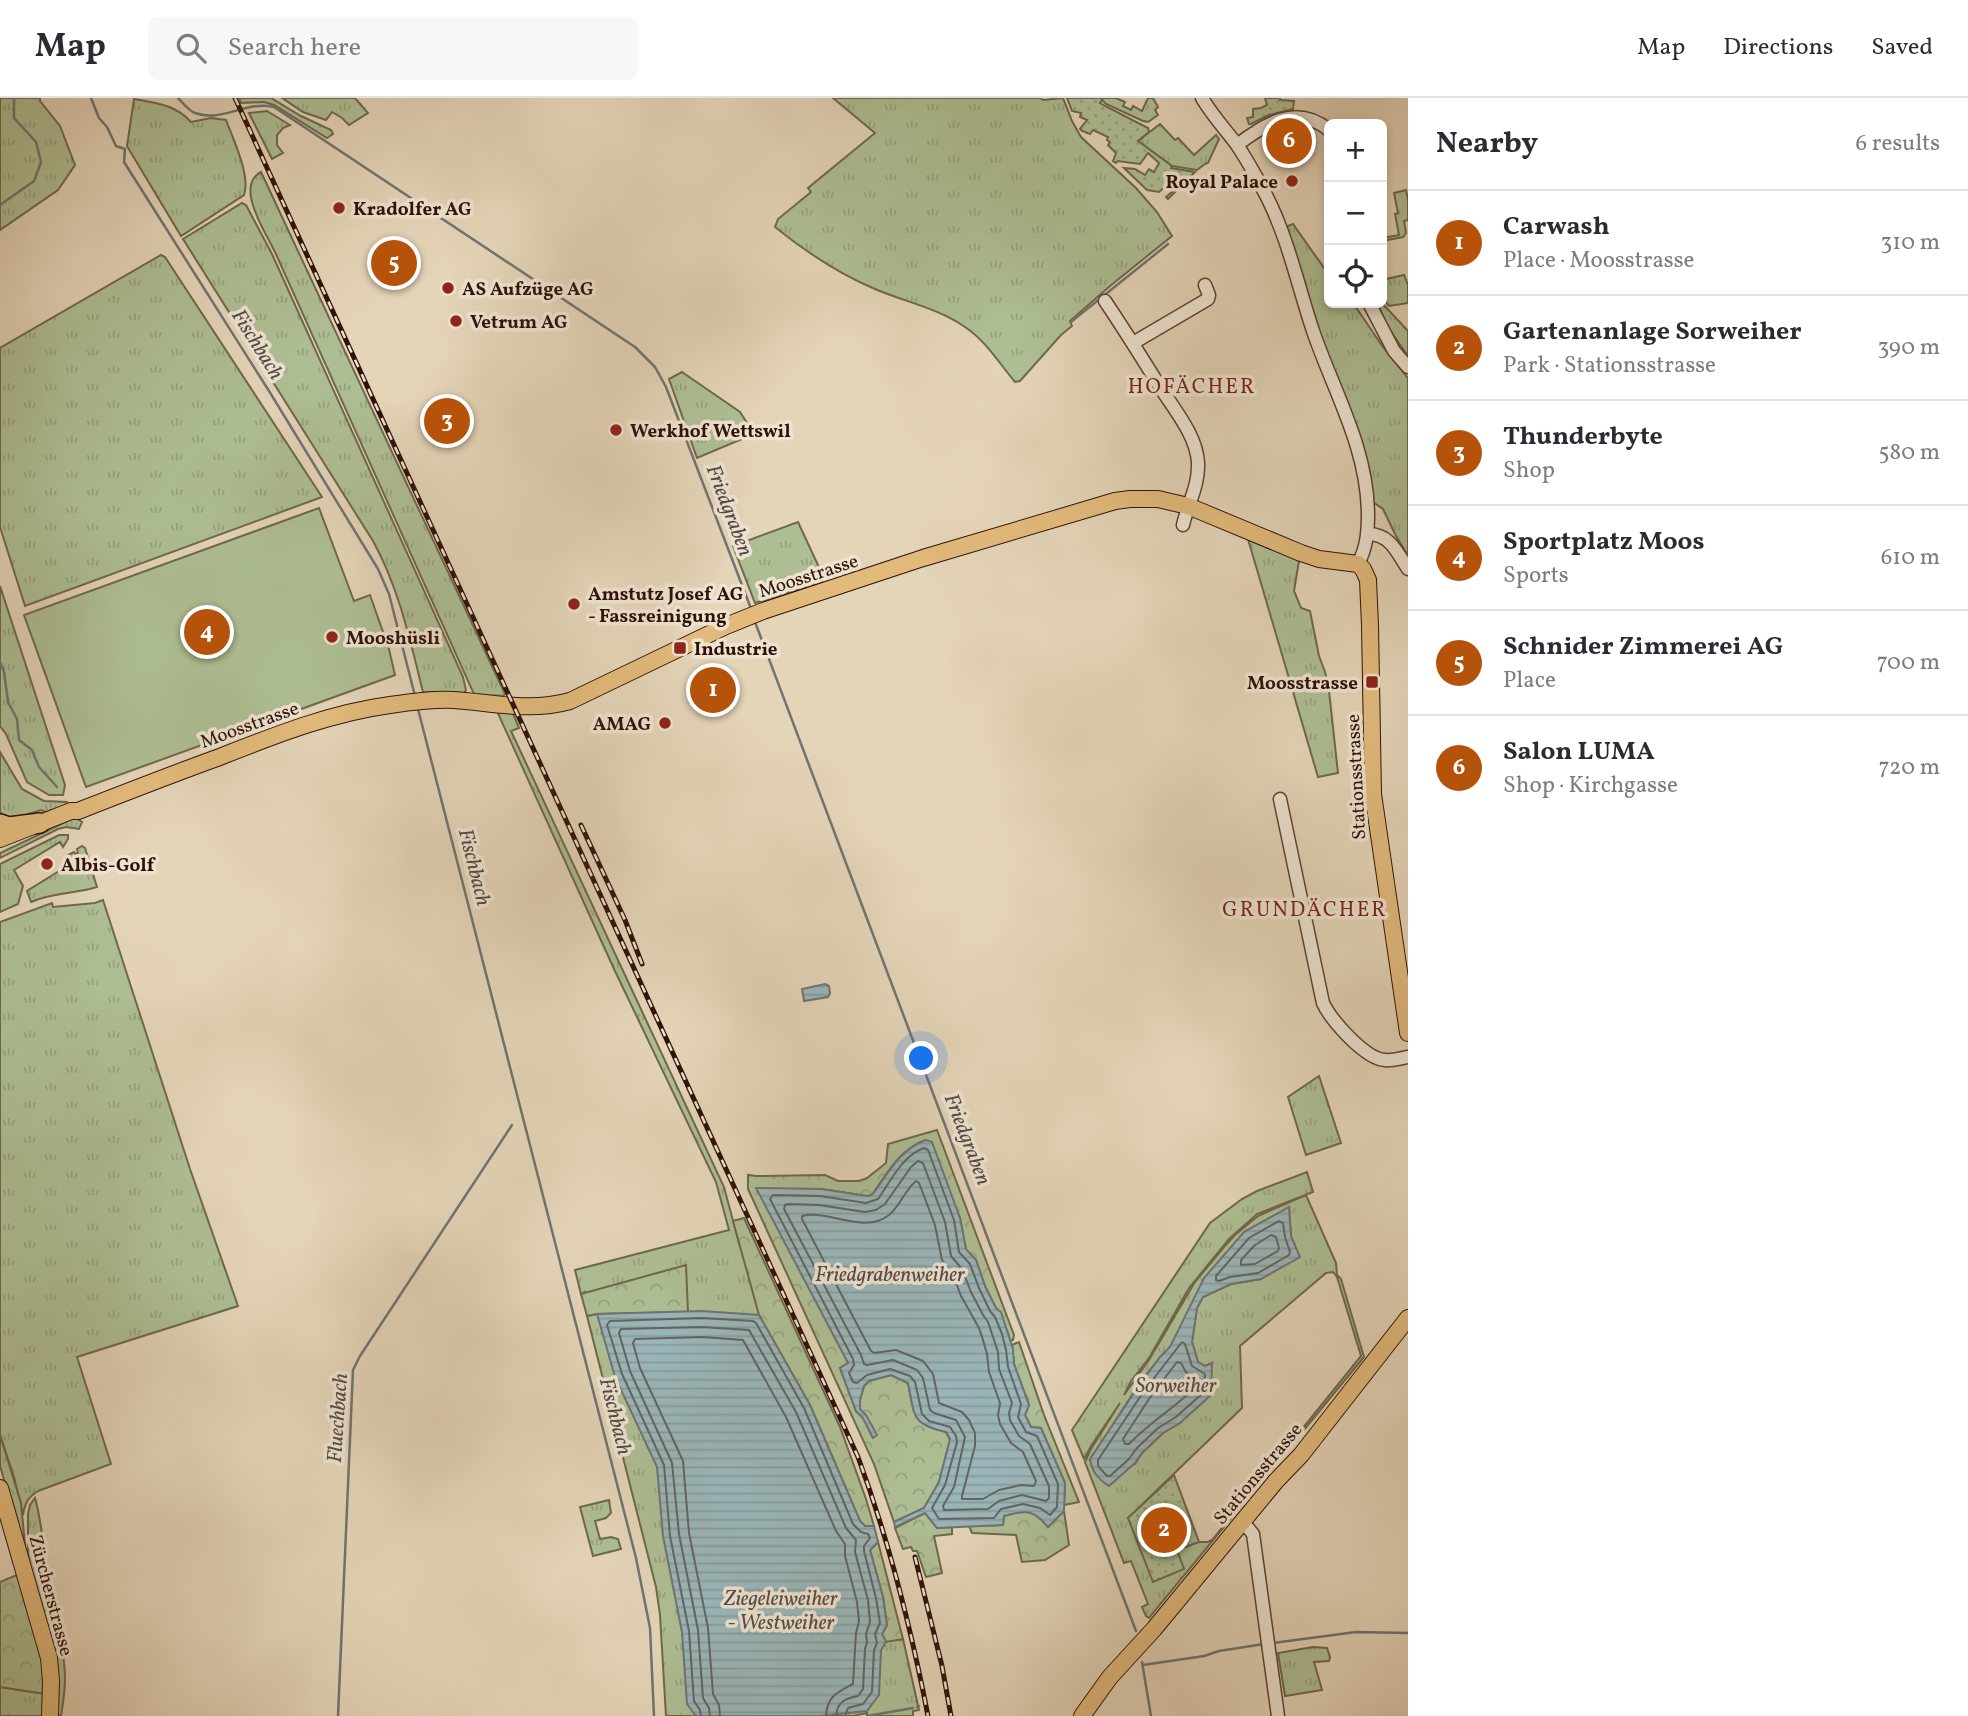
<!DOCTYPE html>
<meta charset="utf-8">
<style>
:root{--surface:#fff;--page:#f7f7f7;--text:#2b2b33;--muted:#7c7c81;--line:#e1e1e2;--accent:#b45309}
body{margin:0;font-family:Vollkorn,serif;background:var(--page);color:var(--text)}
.controls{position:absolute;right:21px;top:21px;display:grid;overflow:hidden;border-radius:10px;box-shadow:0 4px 10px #0003}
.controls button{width:63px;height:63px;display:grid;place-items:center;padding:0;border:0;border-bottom:2px solid var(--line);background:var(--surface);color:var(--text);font:35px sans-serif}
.you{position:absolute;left:922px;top:961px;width:24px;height:24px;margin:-18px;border:5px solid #fff;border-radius:50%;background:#1a73e8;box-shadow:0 0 0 10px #1a73e833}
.badge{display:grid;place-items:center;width:46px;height:46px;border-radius:50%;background:var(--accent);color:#fff;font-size:23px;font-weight:700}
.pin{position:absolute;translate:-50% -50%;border:4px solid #fff;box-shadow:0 2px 7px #0006}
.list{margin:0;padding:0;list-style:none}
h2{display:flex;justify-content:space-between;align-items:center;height:91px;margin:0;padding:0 28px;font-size:30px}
h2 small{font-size:23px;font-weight:400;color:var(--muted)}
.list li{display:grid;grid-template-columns:46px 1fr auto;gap:21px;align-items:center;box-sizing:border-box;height:105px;padding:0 28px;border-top:2px solid var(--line)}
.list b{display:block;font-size:26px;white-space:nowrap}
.list p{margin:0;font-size:23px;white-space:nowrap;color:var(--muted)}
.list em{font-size:23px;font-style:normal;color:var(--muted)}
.icon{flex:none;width:38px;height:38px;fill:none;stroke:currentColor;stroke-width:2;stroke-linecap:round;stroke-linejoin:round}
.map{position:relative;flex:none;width:1408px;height:1618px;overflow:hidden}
header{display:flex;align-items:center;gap:42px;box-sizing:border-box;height:98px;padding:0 35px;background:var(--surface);border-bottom:2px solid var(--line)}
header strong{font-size:33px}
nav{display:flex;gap:38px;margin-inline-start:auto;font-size:24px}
.search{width:490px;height:63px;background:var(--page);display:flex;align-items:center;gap:18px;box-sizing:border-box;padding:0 24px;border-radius:10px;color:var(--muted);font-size:26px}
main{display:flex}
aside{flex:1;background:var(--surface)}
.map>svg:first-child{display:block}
</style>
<header>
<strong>Map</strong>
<div class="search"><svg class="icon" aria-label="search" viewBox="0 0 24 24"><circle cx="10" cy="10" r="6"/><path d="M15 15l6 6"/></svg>Search here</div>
<nav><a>Map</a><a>Directions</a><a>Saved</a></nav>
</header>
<main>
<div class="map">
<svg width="1408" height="1618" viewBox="0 0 1408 1618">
<defs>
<pattern id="grass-tufts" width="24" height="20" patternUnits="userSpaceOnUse" patternTransform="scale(1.75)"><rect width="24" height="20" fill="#aebe94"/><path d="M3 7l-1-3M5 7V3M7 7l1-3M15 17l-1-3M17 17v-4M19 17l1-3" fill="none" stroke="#96a27e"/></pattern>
<pattern id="forest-crowns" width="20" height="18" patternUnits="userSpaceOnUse" patternTransform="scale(1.75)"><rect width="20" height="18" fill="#aebe94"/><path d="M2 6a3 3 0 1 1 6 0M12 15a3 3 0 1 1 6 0" fill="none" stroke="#96a27e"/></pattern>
<pattern id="garden-dots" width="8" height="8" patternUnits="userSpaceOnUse" patternTransform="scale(1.75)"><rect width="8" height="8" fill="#aebe94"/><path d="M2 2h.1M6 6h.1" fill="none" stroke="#96a27e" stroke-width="1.8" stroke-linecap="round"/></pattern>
<pattern id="water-rules" width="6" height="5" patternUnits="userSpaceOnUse" patternTransform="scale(1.75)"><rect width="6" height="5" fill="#9ab6b9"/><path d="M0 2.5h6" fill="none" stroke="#859b9e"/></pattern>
</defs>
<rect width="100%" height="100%" fill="#e4d4b8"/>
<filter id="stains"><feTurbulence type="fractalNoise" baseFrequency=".00286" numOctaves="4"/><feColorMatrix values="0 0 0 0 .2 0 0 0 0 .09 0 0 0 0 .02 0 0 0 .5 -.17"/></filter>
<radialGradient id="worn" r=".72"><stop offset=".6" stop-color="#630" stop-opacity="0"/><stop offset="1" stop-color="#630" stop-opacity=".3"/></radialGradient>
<path fill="url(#grass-tufts)" stroke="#6e684e" stroke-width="2" fill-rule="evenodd" d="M0 0H40V3L60 28 75 67 58 92 0 132Z
M239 0H271L301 18 331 32 333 36 327 40 274 7 264 4 241 5Z
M282 0H355L368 15 349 27 342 20 332 14 326 22 303 14Z
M833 0H1040L1043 2 1063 0 1072 23 1081 39 1136 90 1157 114 1172 138 1110 188 1070 223 1072 228 1061 237 1020 283 1015 284C999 265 986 243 965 229 938 210 905 204 875 191 839 176 806 154 775 129L778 121 811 94 808 90 875 35Z
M1103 0H1116L1125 4 1123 8 1131 12 1133 8 1142 13 1148 0H1153L1158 9 1155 12 1158 17 1148 24 1143 23 1106 6 1102 2Z
M134 1C156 5 176 7 191 24L211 20 226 22C233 41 251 78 244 97L181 138 127 48Z
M267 13 290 27 283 30 277 37V47L283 55 272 61 249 15Z
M1160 26 1175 42 1178 40 1194 57 1216 37 1219 41 1208 65 1205 66 1197 72 1172 68 1138 43Z
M261 74 505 596 503 598 475 596 473 594 275 154C266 135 234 88 261 74Z
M1406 92 1408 102V122L1404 123 1406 135 1403 139 1382 143V140L1399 137 1395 116 1398 115 1394 95Z
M242 105 246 107 272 156 463 579 466 592 464 595 423 594C410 542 399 490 373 443L183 141Z
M1293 126 1329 177V205H1353L1383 249 1408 280V458L1395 436 1383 411 1373 404 1366 360 1359 335 1331 267 1311 213 1285 129Z
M161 157 165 159 322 399 25 508 0 429V250Z
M1384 171 1386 181 1404 177 1408 187V205L1389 208 1382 199V172Z
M1377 205H1382L1408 233V258L1387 228Z
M682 274 740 314 754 336 697 360 669 281Z
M798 424 823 478 822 485 755 505 733 448Z
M1248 441 1299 463 1294 493 1301 510 1310 513 1319 558 1325 574 1329 593 1338 675 1318 679Z
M0 488 65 687 63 697H49L27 684 6 636 0 628Z
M496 611 512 613 519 630 511 633 724 1089 739 1145 900 1542 903 1541 919 1612 913 1613V1618H867V1615L853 1618H666L660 1517 656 1489 587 1218 592 1217 585 1194 581 1196 575 1172 729 1132 716 1084 614 871Z
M0 654 22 691 44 703 67 704 66 708 46 714 41 712 28 716 25 722C16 722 6 722 0 714Z
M72 721H77L82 724 79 731 66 729 58 731 0 760V755Z
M59 737H68V741L63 749 60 744 14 772 23 788 18 806 0 814V766Z
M82 748 85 750 97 789C75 796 53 794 31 804L27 793 72 765 68 757 74 754 75 756 78 755 77 751Z
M103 802 190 1071 238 1208 77 1259 111 1366 38 1393C28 1399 25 1405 23 1417L14 1379 0 1337V824L52 805 53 809 95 805Z
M1319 978 1341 1045 1306 1057 1288 999Z
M1307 1074 1313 1094 1257 1116 1229 1141 1189 1190 1149 1260 1131 1283 1124 1297 1149 1262 1195 1184 1224 1149 1235 1137 1258 1118 1306 1097 1336 1165 1337 1177 1341 1181 1364 1259 1149 1520 1146 1518 1142 1509 1148 1506 1131 1463 1124 1465 1085 1364 1091 1351 1120 1305 1091 1348 1084 1361 1072 1332 1210 1125 1242 1101 1257 1093ZM1289 1110 1291 1138 1261 1181 1231 1186 1203 1199 1197 1210 1192 1244 1198 1264 1205 1268 1212 1265 1180 1325 1163 1335 1142 1355 1135 1366 1090 1361C1117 1324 1137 1282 1170 1249L1244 1134ZM1333 1174 1337 1179 1361 1258 1213 1441 1208 1444H1199L1177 1452 1128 1420 1242 1310 1240 1248 1326 1175Z
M35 1400C43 1428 44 1457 48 1485 53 1516 65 1550 65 1581 65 1593 63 1606 61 1618H54L28 1461V1416L30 1407Z
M609 1402 611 1415 606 1420 595 1423 600 1441 611 1439 618 1441 621 1451 593 1458 580 1409Z
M1313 1549 1327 1550 1330 1559 1329 1563 1314 1564 1322 1592 1285 1598 1278 1555Z
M0 1589 46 1596 45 1618H0Z"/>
<path fill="url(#forest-crowns)" stroke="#6e684e" stroke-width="2" d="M937 1032 1014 1237 1013 1242 1010 1243 1008 1235 985 1188 976 1162 966 1152 960 1120 926 1042C900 1051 887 1075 872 1097L867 1098 821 1091 848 1266 840 1270 856 1313 863 1320 873 1340 872 1328 860 1311V1302L864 1288 869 1283 891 1277 908 1285C915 1317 911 1326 946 1334L950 1342 939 1384 924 1410 894 1424 874 1366 748 1091V1077L756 1078 825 1077 838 1083H859L867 1080 886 1065 888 1046Z
M744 1120 840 1329 866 1401 874 1428H865L860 1423 810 1307 759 1217 733 1123Z
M686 1167 688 1214 597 1216 587 1218 581 1196Z
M1019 1244 1044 1317 1079 1404 1064 1407 1065 1385 1041 1330 1031 1329 1025 1317 1029 1307 1014 1266 1012 1247Z
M0 1337 21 1405 25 1447 24 1449 0 1368Z
M1023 1413 1038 1417 1048 1429 1064 1413 1069 1447 1045 1462 1022 1464 1016 1437 972 1435 969 1428 1003 1427 1004 1418Z
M925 1415 937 1430 952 1429V1436L934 1438 942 1475 926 1479 917 1453H913L911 1449 903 1451 895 1430Z
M878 1444 903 1541 886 1544 882 1536 887 1527 883 1499 870 1452Z
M19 1476 44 1572 46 1596 0 1589V1484Z"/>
<path fill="url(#garden-dots)" stroke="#6e684e" stroke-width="2" d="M1067 0H1103L1100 5 1105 8 1148 30 1149 34 1138 43 1172 68 1171 70 1195 74 1168 101 1166 99 1173 93 1167 87 1159 94 1147 92 1124 70 1135 71 1145 77 1149 71 1154 74 1159 65 1148 55 1140 66 1118 63 1116 65 1113 63 1116 55 1108 47 1110 44 1107 42 1108 39 1093 32 1090 36 1082 33 1080 31 1087 22 1080 19 1081 15 1072 13Z
M1265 0H1280V2L1294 3 1293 11 1269 17 1251 26H1249L1247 20 1253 19V11L1261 10 1267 7Z
M1174 1377 1199 1444 1177 1452 1184 1471 1153 1484 1128 1420Z"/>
<path fill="#aebe94" stroke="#6e684e" stroke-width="2" d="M319 410 354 503 370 497 389 551 395 577 86 689 24 517Z"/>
<path fill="url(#water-rules)" stroke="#6f7472" stroke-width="2" d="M825 886 829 888 830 895 828 899 804 903 802 891Z
M926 1042 932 1044 960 1120 966 1151 976 1162 985 1188 996 1210 1001 1214 1013 1251 1014 1266 1029 1307 1025 1317 1031 1329 1041 1330 1065 1385 1064 1413 1048 1429C1033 1411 1026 1412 1004 1418L1003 1427 937 1430 925 1415 895 1429 894 1424 924 1410 939 1384 950 1341 946 1334C910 1326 915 1317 908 1285L891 1277 869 1283 864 1288 860 1302V1311L866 1317 877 1337 873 1340 863 1320 856 1313 840 1270 848 1265 756 1090 821 1091 867 1098 872 1097C888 1076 900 1051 926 1042Z
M1289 1109 1291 1138 1300 1159 1261 1181 1231 1186 1203 1199 1197 1210 1192 1244 1198 1264 1205 1268 1212 1265 1211 1297 1180 1325 1163 1335 1142 1355 1135 1365 1109 1388C1098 1381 1092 1374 1090 1361L1138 1289 1160 1259 1170 1249 1204 1180 1244 1134Z
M702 1213 759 1217 810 1307 860 1423 865 1428H874L878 1444 870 1452 883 1499 887 1527 882 1536 886 1544 881 1552 879 1597 867 1613 820 1618H696L687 1606 682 1534 663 1438 657 1369 615 1279 597 1216Z"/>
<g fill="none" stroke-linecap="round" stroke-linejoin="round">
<path stroke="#646460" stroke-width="2" d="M924 1050 928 1052 954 1122 959 1154 970 1166 979 1190 990 1213 995 1219 1002 1236 1006 1252 1008 1269 1021 1306 1018 1319 1026 1334 1037 1338 1058 1386 1057 1409 1050 1417 1040 1410 1023 1406 1001 1411 994 1420 939 1421 932 1410 945 1387 957 1344 956 1338 950 1329 929 1323 922 1316 915 1284 910 1278 890 1271 867 1277 857 1285 853 1284 849 1275 854 1267 853 1261 770 1101 773 1097 820 1098 866 1105 878 1101C890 1084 903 1057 924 1050Z
M918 1063 923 1065 945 1124 951 1158 962 1171 971 1194 983 1217 988 1224 998 1254 999 1271 1012 1305 1009 1315 1010 1322 1019 1338 1030 1346 1049 1388V1400L1046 1403 1022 1397 999 1403 988 1411 944 1412 943 1408 954 1389 965 1339 956 1322 934 1315 930 1312 923 1280 917 1272 893 1262 867 1267 864 1266 861 1257 784 1111 785 1107 788 1106 819 1107 865 1114 876 1112 885 1106 911 1069Z
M916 1083 919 1085 935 1127 942 1162 953 1177 961 1198 979 1230 983 1242 987 1256 989 1274 1000 1305 998 1317 1000 1326 1011 1345 1023 1354 1036 1383 1034 1388 1021 1387 999 1392 983 1401H962V1398L975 1348V1335L969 1322 962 1314 939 1305 933 1276 923 1263 896 1252 874 1255 871 1253 802 1121V1118C829 1111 864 1137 889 1117 900 1108 905 1092 916 1083Z
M1279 1123 1283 1125 1285 1139 1290 1154 1289 1157 1258 1175 1230 1179 1219 1183 1216 1182V1178L1249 1140Z
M1271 1137 1276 1139 1279 1150 1278 1153 1255 1166 1241 1167V1162L1255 1147Z
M1182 1244 1185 1246 1192 1268 1205 1276 1204 1294 1176 1319 1158 1330 1137 1350 1129 1361 1110 1378H1107L1098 1368V1362L1144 1293Z
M1177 1264 1181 1265 1186 1274 1195 1281V1290C1174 1310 1149 1325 1129 1346H1125L1123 1341 1151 1298Z
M701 1618 700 1612 694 1603 689 1533 670 1438 664 1367 622 1276 607 1227 610 1223 702 1220 753 1223 756 1225 804 1310 853 1426 861 1434 868 1436 870 1440 864 1448V1453L876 1500 880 1525 875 1536 877 1545 874 1552 872 1594 863 1606 848 1610 845 1618
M710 1618 709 1610 703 1600 698 1532 679 1436 672 1365 630 1273 619 1235 621 1231 702 1229 749 1232 796 1314 846 1430 856 1442 855 1454 868 1502 870 1524 866 1536 867 1544 865 1551 863 1591 858 1598C846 1600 837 1604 836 1618
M720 1618 719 1607 713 1596 708 1530 689 1435 683 1363 640 1270 633 1245 635 1241 702 1239 743 1242 786 1319 836 1433 845 1446V1458L857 1504 859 1523 856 1535 853 1586C838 1594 827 1598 826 1618"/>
<path stroke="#6f7472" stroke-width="2.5" d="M91 0 99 20 107 29 116 48 125 51 124 64 269 293 378 471 389 496 415 598
M178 0C183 5 189 13 195 15 222 25 247 2 274 9L635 249 655 269 666 289 750 508
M0 107 34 83 41 64 36 44 14 20V0
M1071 224 1168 146
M755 524 1136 1533
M0 564 4 574 8 604 17 621 19 642 32 652 39 669 57 689
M418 611 636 1460 650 1530 654 1618
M1273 1545 1356 1534 1408 1535
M1142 1564 1151 1618
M1143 1567 1204 1558 1219 1553 1264 1546
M917 1609 919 1608
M338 1618 353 1272 360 1258 512 1027
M867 1618 913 1610"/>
<defs>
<path id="minor" d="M1202 0C1212 17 1225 31 1237 47 1248 63 1257 80 1266 97 1288 140 1298 188 1313 233 1334 294 1367 349 1368 415 1368 433 1367 449 1358 466
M1237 47C1265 26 1296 5 1329 32
M1105 203C1124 231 1142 260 1160 289 1174 311 1197 338 1198 365 1199 388 1188 405 1183 427
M1369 205 1394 253 1408 269
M1133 245 1208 201 1209 197 1205 187
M1368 436C1390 436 1397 454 1408 471
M1280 701 1323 905C1331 922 1365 961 1385 962 1392 963 1401 960 1408 959
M1243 1424 1253 1436 1278 1618"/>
<path id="major" d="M0 741 71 713H78C124 695 170 677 217 660 273 638 330 615 390 607 411 604 432 601 454 602 494 605 531 614 570 603L726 528 763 513 923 460 1115 403 1130 401H1158L1188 408 1301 455 1319 461 1358 466 1363 471 1368 482 1370 527 1373 696 1408 935
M0 1390 49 1560 51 1583 50 1618
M1082 1618 1110 1579 1154 1531 1276 1383 1301 1357 1408 1220"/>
<path id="highway" d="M0 726 9 729 40 725"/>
</defs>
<use href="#minor" stroke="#5c4233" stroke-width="15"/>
<use href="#major" stroke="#2f1107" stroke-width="18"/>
<use href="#highway" stroke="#2f1107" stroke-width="22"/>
<use href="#minor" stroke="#ede3d1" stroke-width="12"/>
<use href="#major" stroke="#e2ba7c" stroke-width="16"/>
<use href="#highway" stroke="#e2ba7c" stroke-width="19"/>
<defs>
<path id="rail" d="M235 0 858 1359C889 1443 911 1530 928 1618
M581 727 625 822 642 866
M915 1459 942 1568 951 1618"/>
</defs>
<use href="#rail" stroke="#2f1107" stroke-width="5"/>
<use href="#rail" stroke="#ede3d1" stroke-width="2.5" stroke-dasharray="8" stroke-linecap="butt"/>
</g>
<g fill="#8f2418" stroke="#ede3d1" stroke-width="2.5">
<circle cx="1292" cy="83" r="7"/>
<circle cx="339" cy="110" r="7"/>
<circle cx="448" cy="190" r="7"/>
<circle cx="456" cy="223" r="7"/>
<circle cx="616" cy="332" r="7"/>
<circle cx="574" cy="506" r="7"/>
<circle cx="332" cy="539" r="7"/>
<rect x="673" y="543" width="14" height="14" rx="3.5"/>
<rect x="1365" y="577" width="14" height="14" rx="3.5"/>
<circle cx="665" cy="625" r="7"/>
<circle cx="47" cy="766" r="7"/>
</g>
<g text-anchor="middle" stroke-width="7" stroke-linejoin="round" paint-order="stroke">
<g font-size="19" font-weight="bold" fill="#2f1107" stroke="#ede3d1" text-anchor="start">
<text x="1278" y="90" text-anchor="end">Royal Palace</text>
<text x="353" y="117">Kradolfer AG</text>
<text x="462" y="197">AS Aufzüge AG</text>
<text x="470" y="230">Vetrum AG</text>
<text x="630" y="339">Werkhof Wettswil</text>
<text x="588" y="502">Amstutz Josef AG<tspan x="588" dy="22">- Fassreinigung</tspan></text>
<text x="346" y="546">Mooshüsli</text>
<text x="694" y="557">Industrie</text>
<text x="1358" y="591" text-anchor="end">Moosstrasse</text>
<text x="651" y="632" text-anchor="end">AMAG</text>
<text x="61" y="773">Albis-Golf</text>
</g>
<g font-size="19" fill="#2f1107" stroke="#ede3d1">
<text transform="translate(808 477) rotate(-18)" y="7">Moosstrasse</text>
<text transform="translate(249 626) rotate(-20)" y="7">Moosstrasse</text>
<text transform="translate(1355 679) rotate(-93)" y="7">Stationsstrasse</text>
<text transform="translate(1257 1375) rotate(-50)" y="7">Stationsstrasse</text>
<text transform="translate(52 1497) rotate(75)" y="7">Zürcherstrasse</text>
</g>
<g font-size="21" font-style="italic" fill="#544b45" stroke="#ede3d1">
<text transform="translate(258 246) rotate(58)" y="7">Fischbach</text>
<text transform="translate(730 412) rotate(69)" y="7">Friedgraben</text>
<text transform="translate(475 769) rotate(76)" y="7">Fischbach</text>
<text transform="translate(968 1041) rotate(69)" y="7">Friedgraben</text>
<text x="890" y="1183">Friedgrabenweiher</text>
<text x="1176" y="1294">Sorweiher</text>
<text transform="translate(616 1318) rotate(76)" y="7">Fischbach</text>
<text transform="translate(337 1320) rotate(-86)" y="7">Fluechbach</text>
<text x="781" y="1507">Ziegeleiweiher<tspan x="781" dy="24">- Westweiher</tspan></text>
</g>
<g font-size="21" letter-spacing="2" fill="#7a1f14" stroke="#ede3d1">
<text x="1192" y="295">HOFÄCHER</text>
<text x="1305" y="818">GRUNDÄCHER</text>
</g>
</g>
<rect width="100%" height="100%" filter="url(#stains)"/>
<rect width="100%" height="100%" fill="url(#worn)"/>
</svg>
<div class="controls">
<button>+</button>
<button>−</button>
<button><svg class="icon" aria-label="locate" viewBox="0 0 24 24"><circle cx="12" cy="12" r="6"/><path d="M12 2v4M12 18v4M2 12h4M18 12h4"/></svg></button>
</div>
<div class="you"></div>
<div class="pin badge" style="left:713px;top:592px">1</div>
<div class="pin badge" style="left:1164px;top:1432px">2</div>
<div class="pin badge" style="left:447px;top:323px">3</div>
<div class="pin badge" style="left:207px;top:534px">4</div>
<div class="pin badge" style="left:394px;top:165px">5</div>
<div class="pin badge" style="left:1289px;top:43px">6</div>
</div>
<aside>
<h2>Nearby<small>6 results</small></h2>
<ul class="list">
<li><span class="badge">1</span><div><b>Carwash</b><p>Place · Moosstrasse</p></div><em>310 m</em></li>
<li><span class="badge">2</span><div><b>Gartenanlage Sorweiher</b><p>Park · Stationsstrasse</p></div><em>390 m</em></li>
<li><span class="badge">3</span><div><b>Thunderbyte</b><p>Shop</p></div><em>580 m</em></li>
<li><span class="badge">4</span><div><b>Sportplatz Moos</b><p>Sports</p></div><em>610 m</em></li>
<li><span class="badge">5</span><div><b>Schnider Zimmerei AG</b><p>Place</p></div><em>700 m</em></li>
<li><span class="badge">6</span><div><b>Salon LUMA</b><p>Shop · Kirchgasse</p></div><em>720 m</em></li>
</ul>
</aside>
</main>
